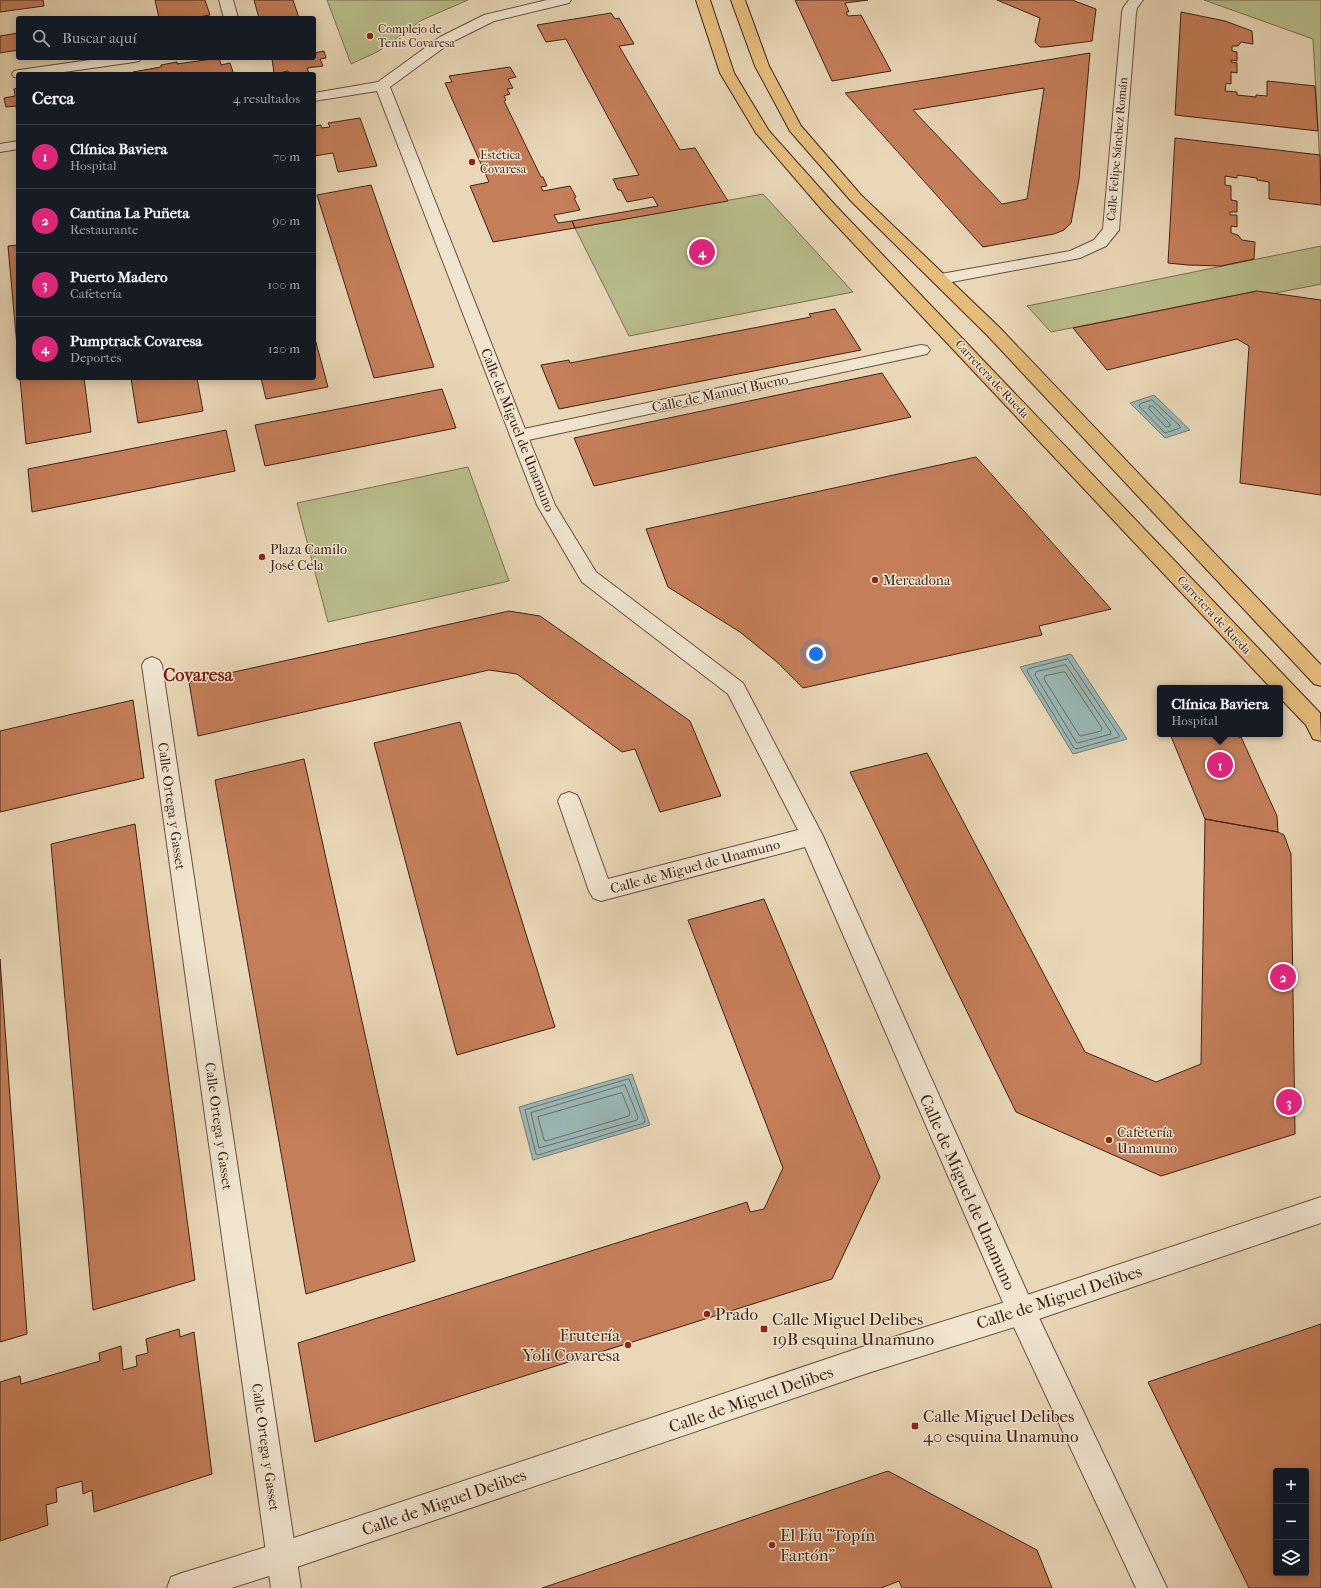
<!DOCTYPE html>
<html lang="es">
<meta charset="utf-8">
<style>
:root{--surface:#171b24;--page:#242831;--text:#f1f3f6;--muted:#9ea1a6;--line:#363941;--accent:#db2777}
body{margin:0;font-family:"IM FELL French Canon",serif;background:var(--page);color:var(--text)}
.controls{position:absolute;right:12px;bottom:12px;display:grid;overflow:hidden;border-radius:4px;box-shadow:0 2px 10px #0003}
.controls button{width:36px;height:36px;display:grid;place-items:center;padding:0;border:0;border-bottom:1px solid var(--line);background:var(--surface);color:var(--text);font:20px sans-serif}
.you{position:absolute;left:816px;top:654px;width:14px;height:14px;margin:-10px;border:3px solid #fff;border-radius:50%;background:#1a73e8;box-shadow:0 0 0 6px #1a73e833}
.badge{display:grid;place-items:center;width:26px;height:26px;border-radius:50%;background:var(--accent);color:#fff;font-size:13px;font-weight:700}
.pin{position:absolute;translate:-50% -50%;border:2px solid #fff;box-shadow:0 1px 4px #0006}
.popup{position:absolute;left:1157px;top:685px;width:126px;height:52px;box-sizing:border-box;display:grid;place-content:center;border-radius:4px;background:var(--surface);filter:drop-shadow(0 1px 3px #0005);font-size:13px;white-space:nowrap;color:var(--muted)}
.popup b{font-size:15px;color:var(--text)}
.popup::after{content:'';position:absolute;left:50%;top:100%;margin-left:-8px;border:8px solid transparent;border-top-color:var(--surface)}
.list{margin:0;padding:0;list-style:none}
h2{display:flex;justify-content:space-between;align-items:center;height:52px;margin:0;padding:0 16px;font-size:17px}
h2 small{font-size:13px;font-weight:400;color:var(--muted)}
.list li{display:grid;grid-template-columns:26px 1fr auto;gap:12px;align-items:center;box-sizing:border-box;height:64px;padding:0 16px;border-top:1px solid var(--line)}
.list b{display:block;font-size:15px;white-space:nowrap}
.list p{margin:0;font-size:13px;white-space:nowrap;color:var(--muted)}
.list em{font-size:13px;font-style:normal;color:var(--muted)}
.icon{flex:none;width:22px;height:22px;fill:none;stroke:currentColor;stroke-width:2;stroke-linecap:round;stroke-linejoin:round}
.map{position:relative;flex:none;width:1321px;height:1588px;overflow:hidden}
.search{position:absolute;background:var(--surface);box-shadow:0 2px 10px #0003;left:16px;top:16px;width:300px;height:44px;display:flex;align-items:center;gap:10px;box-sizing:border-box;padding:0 14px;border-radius:4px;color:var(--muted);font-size:15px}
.panel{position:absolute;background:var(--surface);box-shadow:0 2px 10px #0003;left:16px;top:72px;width:300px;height:308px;border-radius:4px}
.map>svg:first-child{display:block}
</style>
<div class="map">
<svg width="1321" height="1588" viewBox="0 0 1321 1588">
<rect width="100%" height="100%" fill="#e9d7b7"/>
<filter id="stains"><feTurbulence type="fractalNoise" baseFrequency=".005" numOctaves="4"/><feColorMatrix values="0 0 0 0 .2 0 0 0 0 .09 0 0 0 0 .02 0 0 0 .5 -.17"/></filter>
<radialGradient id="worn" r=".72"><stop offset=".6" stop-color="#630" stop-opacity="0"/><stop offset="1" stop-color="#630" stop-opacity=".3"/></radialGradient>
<path fill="#b9bd8c" stroke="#7c7052" d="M327 0H468L422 20 379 51 351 64Z
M1204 0H1321V183L1313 39Z
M763 194 853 292 629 336 575 228Z
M1321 246V284L1261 296 1257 291 1051 332 1027 306Z
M468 467 509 581 328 622 297 503Z"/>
<path fill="#9ab8b7" stroke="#757c77" d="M1154 395 1190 430 1165 438 1130 403Z
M1071 654 1127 739 1073 754 1020 667Z
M632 1074 650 1125 533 1160 519 1107Z"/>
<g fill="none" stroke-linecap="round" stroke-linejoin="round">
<path stroke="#6c6e68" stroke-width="1" d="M1152 400 1180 426V428L1165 433 1139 406 1140 404Z
M1150 406H1153L1170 424V426L1166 427 1149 409Z
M1068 659 1119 735V737L1076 749 1074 748 1027 671 1028 669Z
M1066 665 1111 732V734L1078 743 1076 742 1035 675 1036 672Z
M1063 672H1065L1102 728 1101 731 1081 736 1079 735 1044 679 1045 676Z
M629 1079 645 1121 644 1123 538 1155 536 1154 525 1110Z
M625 1085 638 1117 637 1120 539 1148 531 1113Z
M622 1093 630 1113 629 1116 546 1141 544 1140 538 1117Z"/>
</g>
<path fill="#c57e5a" stroke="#3e2318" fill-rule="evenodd" d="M0 0H43L44 6 0 12Z
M155 0H205L210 15 203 16 204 18H159Z
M254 0H293L299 18H259Z
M795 0H868L845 3 849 12H846L848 16 861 15 891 71 832 81Z
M997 0H1072L1096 9 1092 41 1046 47H1040L1035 42 1040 18Z
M1181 12 1225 21 1252 31 1253 44 1241 42 1238 46H1232V51L1237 52V61L1231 60V62L1237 63V73L1231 72V84L1226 83 1225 91 1237 92V95L1256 97V95L1267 96V81L1315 86 1318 131 1175 115Z
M611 13 615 19 619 18 634 44 619 46 680 150 695 148 728 201 575 228 572 221 658 206 653 197 627 202 621 190H618L613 179 639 175 566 39 546 42 537 25Z
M18 33V50L0 53V36Z
M324 51 326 58 320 59 323 66 307 68 309 73 289 74 288 71 274 74 272 58H314V53Z
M1090 53 1079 179 1071 223 1064 230 1054 234 983 247 845 93ZM1044 88 1027 199 1002 204 913 110Z
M219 58 221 65 230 63 233 72 223 74H133V72L161 67V65L177 62V64Z
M510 67 516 77 508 79 513 88 507 89 510 94 504 96 506 100 504 101 541 177H543L547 186 541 187 543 191 570 186 576 197 574 198 580 210 554 215 558 223 572 221 575 228 493 242 470 186 489 182 445 83 452 82 449 76Z
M18 88V113L17 114 16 106 6 107 4 98 15 96 14 89Z
M360 118 377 166 338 172 333 153 314 156V126L321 125 322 128 330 127 328 123Z
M1175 138 1320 155 1321 205 1269 199V182L1257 180V178L1237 175V178L1225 176V185L1231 186V200L1237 201V212H1230V215H1237V227L1231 226V233L1238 235 1242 240 1255 242 1254 259 1221 266 1188 265 1168 263Z
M371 185 434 367 374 378 317 195Z
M18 245V357L8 246Z
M1257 291 1321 300V495L1240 483 1249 346 1237 339 1107 370 1073 328Z
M835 309 861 350 559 409 541 365 569 360 570 363 811 317 809 314Z
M314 335 328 387 266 399 261 378H314Z
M882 373 911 417 594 486 574 438Z
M20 378H84L91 432 26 444Z
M131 378H197L203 411 138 423Z
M442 389 456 428 265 466 255 425Z
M226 430 235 471 32 512 28 469Z
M976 457 1111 609 1039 626 1042 635 803 688 777 662 740 632 668 587 646 529Z
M509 611 540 616 690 721 721 796 660 812 635 749 622 752 517 674 489 670 198 736 189 682Z
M133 700 144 778 0 812V731Z
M460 722 555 1027 457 1055 374 743Z
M1170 734H1237L1238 737H1241L1277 816 1278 832 1205 819Z
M927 753 1085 1052 1156 1082 1201 1064 1205 819 1278 832 1284 835 1291 854 1295 1134 1161 1176 1016 1112 850 772Z
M304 759 415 1261 306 1294 215 780Z
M135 824 195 1280 93 1310 51 844Z
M764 899 880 1177 832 1279 315 1442 298 1343 747 1202 750 1212 764 1209 783 1168 688 920Z
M0 959 27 1334 0 1342Z
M1321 1324V1588H1249L1148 1382ZM1276 1471H1306V1573H1276Z
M179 1329 180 1337 194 1332 212 1474 94 1512 92 1490 83 1494 82 1481 56 1488 57 1502 46 1505 48 1525 0 1541V1382L20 1376 21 1384 100 1361 99 1353 121 1346 123 1370 137 1366 136 1356 148 1353 146 1339Z
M888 1471 1037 1550 1052 1588H902L899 1581 881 1588H542Z"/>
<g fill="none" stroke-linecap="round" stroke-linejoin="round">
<defs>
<path id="pedestrian" d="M921 345 927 346 930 350 927 354 519 442 513 440 510 436 513 432 519 430Z
M152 657 159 660 162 665 301 1588H271L142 665 145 660Z"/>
<path id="minor" d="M219 0H233L238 18H224Z
M547 0H571L569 3 494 21 450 43 390 87 555 505 596 572 743 683 823 836 1031 1301 1167 1588H1136L1011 1321 805 847 601 901 593 898 589 891 558 801 561 795 569 792 577 795 580 801 608 879 798 830 728 694 582 582 537 505 377 91 314 101V93L378 82 440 37 484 15Z
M1129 0H1143L1137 8 1136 13 1119 230 1106 246 1080 258 941 284 935 282 933 279 935 276 941 274 1070 251 1094 240 1103 229 1122 13 1123 8Z
M104 58H141L139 61 134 62 50 74H18V78L14 77 12 74 14 71 19 70Z
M18 141V149L0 152V144Z"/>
<path id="tertiary" d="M1321 1197V1223L1021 1325 868 1373 282 1572 231 1588H167L171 1577 182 1573 282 1542 868 1345 1021 1297Z"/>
<path id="primary" d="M696 0H710L734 73 769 131 835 205 1320 713 1321 741 1313 739 1306 725 1280 698V688H1271L823 211 756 133 720 73Z
M731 0H745L769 66 801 126 861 195 999 327 1321 665V686L1314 684 987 335 851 201 790 131 755 66Z"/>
</defs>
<use href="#pedestrian" stroke="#695040" stroke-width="2"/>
<use href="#minor" stroke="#695040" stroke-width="2"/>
<use href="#tertiary" stroke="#695040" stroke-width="2"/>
<use href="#primary" stroke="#3e2318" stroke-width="2"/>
<use href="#pedestrian" fill="#f1e5d0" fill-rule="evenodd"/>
<use href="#minor" fill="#f1e5d0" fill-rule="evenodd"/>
<use href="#tertiary" fill="#f1e5d0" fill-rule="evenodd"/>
<use href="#primary" fill="#e4bc7c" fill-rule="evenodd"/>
</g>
<g fill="#8f2418" stroke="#f1e5d0" stroke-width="1.5">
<circle cx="370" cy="36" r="4"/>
<circle cx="472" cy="162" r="4"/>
<circle cx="262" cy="557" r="4"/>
<circle cx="875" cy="580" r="4"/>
<circle cx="1109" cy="1140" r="4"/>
<circle cx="707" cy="1314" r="4"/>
<rect x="760" y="1325" width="8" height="8" rx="2"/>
<circle cx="628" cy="1345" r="4"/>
<rect x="911" y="1422" width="8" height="8" rx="2"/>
<circle cx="772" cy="1545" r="4"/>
</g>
<g text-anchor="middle" stroke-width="3" stroke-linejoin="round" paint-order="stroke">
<g font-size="12" fill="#3e2318" stroke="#f1e5d0" text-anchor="start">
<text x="378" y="33">Complejo de<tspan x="378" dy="14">Tenis Covaresa</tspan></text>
<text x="480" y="159">Estética<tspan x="480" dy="14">Covaresa</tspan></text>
</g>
<g font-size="12" fill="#3e2318" stroke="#f1e5d0">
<text transform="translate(1117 149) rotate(-85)" y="4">Calle Felipe Sánchez Román</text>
<text transform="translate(992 379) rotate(47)" y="4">Carretera de Rueda</text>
<text transform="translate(1214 615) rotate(47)" y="4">Carretera de Rueda</text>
</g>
<g font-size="14" fill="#3e2318" stroke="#f1e5d0">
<text transform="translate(720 393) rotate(-12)" y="5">Calle de Manuel Bueno</text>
<text transform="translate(518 430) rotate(68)" y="5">Calle de Miguel de Unamuno</text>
<text transform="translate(172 806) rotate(82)" y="5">Calle Ortega y Gasset</text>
<text transform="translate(695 866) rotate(-15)" y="5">Calle de Miguel de Unamuno</text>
<text transform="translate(219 1126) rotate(82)" y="5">Calle Ortega y Gasset</text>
<text transform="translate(266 1447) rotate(82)" y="5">Calle Ortega y Gasset</text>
</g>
<g font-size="14" fill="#3e2318" stroke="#f1e5d0" text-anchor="start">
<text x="270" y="554">Plaza Camilo<tspan x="270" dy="16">José Cela</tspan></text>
<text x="883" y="585">Mercadona</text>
<text x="1117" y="1137">Cafetería<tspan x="1117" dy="16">Unamuno</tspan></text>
</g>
<g font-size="17" fill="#3e2318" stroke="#f1e5d0">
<text transform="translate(968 1192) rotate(66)" y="6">Calle de Miguel de Unamuno</text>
<text transform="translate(1059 1297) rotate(-18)" y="6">Calle de Miguel Delibes</text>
<text transform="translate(751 1399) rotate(-19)" y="6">Calle de Miguel Delibes</text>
<text transform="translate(444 1502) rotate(-19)" y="6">Calle de Miguel Delibes</text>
</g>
<g font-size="17" fill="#3e2318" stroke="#f1e5d0" text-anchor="start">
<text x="715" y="1320">Prado</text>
<text x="772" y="1325">Calle Miguel Delibes<tspan x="772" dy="20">19B esquina Unamuno</tspan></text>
<text x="620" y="1341" text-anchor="end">Frutería<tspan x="620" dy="20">Yoli Covaresa</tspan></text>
<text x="923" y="1422">Calle Miguel Delibes<tspan x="923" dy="20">40 esquina Unamuno</tspan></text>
<text x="780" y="1541">El Fíu "Topín<tspan x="780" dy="20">Fartón"</tspan></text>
</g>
<g font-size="18" font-weight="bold" fill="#7a1f14" stroke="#f1e5d0">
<text x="198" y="681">Covaresa</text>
</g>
</g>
<rect width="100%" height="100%" filter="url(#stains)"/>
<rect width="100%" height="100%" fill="url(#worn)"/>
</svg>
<div class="controls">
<button>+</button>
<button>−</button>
<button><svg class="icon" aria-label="layers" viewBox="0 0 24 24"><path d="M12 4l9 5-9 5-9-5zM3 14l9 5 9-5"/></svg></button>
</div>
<div class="you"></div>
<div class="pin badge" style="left:1220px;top:765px">1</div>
<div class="popup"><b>Clínica Baviera</b>Hospital</div>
<div class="pin badge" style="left:1283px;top:977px">2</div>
<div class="pin badge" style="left:1289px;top:1102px">3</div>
<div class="pin badge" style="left:702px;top:252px">4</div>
<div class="search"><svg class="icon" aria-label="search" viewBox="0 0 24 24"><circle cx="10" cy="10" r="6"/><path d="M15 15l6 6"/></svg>Buscar aquí</div>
<section class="panel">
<h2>Cerca<small>4 resultados</small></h2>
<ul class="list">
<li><span class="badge">1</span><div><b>Clínica Baviera</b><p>Hospital</p></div><em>70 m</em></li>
<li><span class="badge">2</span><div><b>Cantina La Puñeta</b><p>Restaurante</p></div><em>90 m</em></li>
<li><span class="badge">3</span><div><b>Puerto Madero</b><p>Cafetería</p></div><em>100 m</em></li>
<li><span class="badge">4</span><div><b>Pumptrack Covaresa</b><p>Deportes</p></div><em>120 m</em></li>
</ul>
</section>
</div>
